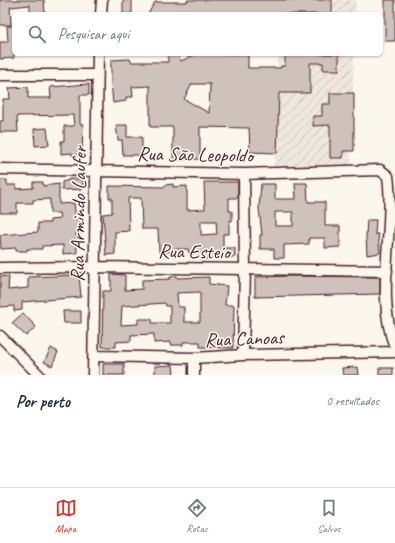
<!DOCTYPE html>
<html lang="pt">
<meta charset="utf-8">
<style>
:root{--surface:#fff;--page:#f6f6f7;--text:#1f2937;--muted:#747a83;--line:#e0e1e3;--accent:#d93025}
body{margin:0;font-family:Caveat,sans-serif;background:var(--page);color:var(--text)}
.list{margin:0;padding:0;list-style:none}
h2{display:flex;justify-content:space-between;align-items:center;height:52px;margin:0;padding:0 16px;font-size:17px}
h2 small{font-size:13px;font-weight:400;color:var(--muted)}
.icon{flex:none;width:22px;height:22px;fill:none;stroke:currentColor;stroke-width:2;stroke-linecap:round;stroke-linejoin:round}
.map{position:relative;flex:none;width:395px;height:375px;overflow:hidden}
.search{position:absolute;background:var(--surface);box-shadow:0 1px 3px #0004;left:12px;right:12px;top:12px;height:44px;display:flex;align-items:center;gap:10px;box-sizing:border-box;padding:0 14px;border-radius:6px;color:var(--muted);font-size:15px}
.sheet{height:112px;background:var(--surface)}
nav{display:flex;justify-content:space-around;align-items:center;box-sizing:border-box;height:56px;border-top:1px solid var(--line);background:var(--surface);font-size:11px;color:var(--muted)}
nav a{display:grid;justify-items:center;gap:2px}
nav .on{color:var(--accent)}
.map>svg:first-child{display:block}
</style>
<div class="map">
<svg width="395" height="375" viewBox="0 0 395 375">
<defs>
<pattern id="industrial-furrows" width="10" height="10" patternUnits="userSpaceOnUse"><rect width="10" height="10" fill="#eee7de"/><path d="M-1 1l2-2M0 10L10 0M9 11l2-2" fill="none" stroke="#cec6bf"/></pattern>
</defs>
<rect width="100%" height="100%" fill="#fbf7ec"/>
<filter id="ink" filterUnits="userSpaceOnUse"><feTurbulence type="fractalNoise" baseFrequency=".025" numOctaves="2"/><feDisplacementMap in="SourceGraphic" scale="8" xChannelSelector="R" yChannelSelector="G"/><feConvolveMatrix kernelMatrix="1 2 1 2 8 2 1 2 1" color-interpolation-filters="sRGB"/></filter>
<g filter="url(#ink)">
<path fill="url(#industrial-furrows)" d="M280 0H356L355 14H280Z
M278 54H354L350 177H274Z"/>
<path fill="#cfc2bc" stroke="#4a1f2b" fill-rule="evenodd" d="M0 0H44L45 14H30V5L10 7 11 25H0Z
M123 0H132V14H123Z
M187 0H332V14H148L155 2H187Z
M385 0H395V41H385Z
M7 26H14V58L0 59V42H8Z
M168 54H177L181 61 197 54H248V68H281V66H285V54H339V70H323V63H310V93H279L277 153 250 152 249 128 200 127V159L173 160V127H150V86L132 87 133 97H126V101L113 103 111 83V60L130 59 131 62H168ZM192 84H210L209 113 184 99Z
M89 84V95H80V124H83L82 156H72V153L61 154V141H64V126H74L73 115 17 116 18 132H0V121H3V99H10L9 88 28 87V98H51L50 87Z
M330 93H354V151H343V158H330V125L313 126V116H322V104H330Z
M116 125H127V137H142V155H123L122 140H118Z
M47 128 49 145 35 146 34 129Z
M69 179H83V189L62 190V182L69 180Z
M0 180H7V185H16V189L33 188V182H43V186L59 184V204L74 203 76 219H82V233H76L77 253 63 254V245L42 246V249H27V251H16V248L1 249 0 235 38 232V223H50V220L60 219 59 213H50V199L33 200V203H17V213H0Z
M204 182H238V198H229V211H232V221H229V234H223V248H235V257L202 259V253H189L188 249H171V252H159L158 229H142L141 198H128L129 231 115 232V254L106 255 103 214 112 213V198H109V186L165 187V185L173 184V187L187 186V210L205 209ZM201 221H216L217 234 201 235Z
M295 183H307L308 202H325V226H340V247L325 248V238H309V244L284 245V258H274V249H260V235H262L259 208 261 184H275V199H296ZM275 212H293V226H275Z
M367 220H376L375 234H378L380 253 367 255 366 235Z
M111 274 125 275V290L142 289V280L170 279V277L177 276V278L209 277V284L227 286 225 305H234L233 348 200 347V342H183V345H171V342L154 343V334L131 335V341L116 342V347H102L103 291H111ZM200 292V322H184V307H178L177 293ZM165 303 166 306H170V323H152V319H138V324L121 325 122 306Z
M79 275 81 297 22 302V310L14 311V306L0 307V276L9 277 8 290 28 288V277Z
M292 276 380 277V294L255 297V277Z
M63 311H81V323H64Z
M23 313 36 327 26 336 12 323Z
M51 348 58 352 52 366 44 362Z
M103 364H124V375H103Z
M173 365 174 375H155V366Z
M358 367 359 375H343L342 368Z
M379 368H393V375H379Z"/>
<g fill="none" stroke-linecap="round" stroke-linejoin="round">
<defs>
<path id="minor" d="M101 14 102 0
M0 75H97
M0 169 244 174 380 170 388 176C395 229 375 298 395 347
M0 268 95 267 387 271
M0 336 39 375
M243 355 245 270 244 174
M95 356 194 358 243 355 395 352
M93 375 98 54
M194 375V358"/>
</defs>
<use href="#minor" stroke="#4a1f2b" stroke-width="13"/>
<use href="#minor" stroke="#fbf7ec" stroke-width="10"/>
</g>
</g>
<g text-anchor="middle" stroke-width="3" stroke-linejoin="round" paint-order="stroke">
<g font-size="20" fill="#4a1f2b" stroke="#fbf7ec">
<text transform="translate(195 154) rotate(1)" y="7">Rua São Leopoldo</text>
<text transform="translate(78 214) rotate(-89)" y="7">Rua Armindo Laufer</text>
<text transform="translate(194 251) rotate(1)" y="7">Rua Esteio</text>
<text transform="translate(244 338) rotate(-2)" y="7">Rua Canoas</text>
</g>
</g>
</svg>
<div class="search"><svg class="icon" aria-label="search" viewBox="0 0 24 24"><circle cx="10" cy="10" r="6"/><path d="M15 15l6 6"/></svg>Pesquisar aqui</div>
</div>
<section class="sheet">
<h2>Por perto<small>0 resultados</small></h2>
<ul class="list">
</ul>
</section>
<nav>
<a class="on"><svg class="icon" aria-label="map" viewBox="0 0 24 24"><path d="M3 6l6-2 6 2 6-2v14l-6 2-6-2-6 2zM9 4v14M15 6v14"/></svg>Mapa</a>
<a><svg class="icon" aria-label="directions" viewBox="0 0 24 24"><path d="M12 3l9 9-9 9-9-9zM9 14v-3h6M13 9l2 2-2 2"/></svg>Rotas</a>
<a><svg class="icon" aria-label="saved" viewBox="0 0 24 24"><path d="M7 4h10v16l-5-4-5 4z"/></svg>Salvos</a>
</nav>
